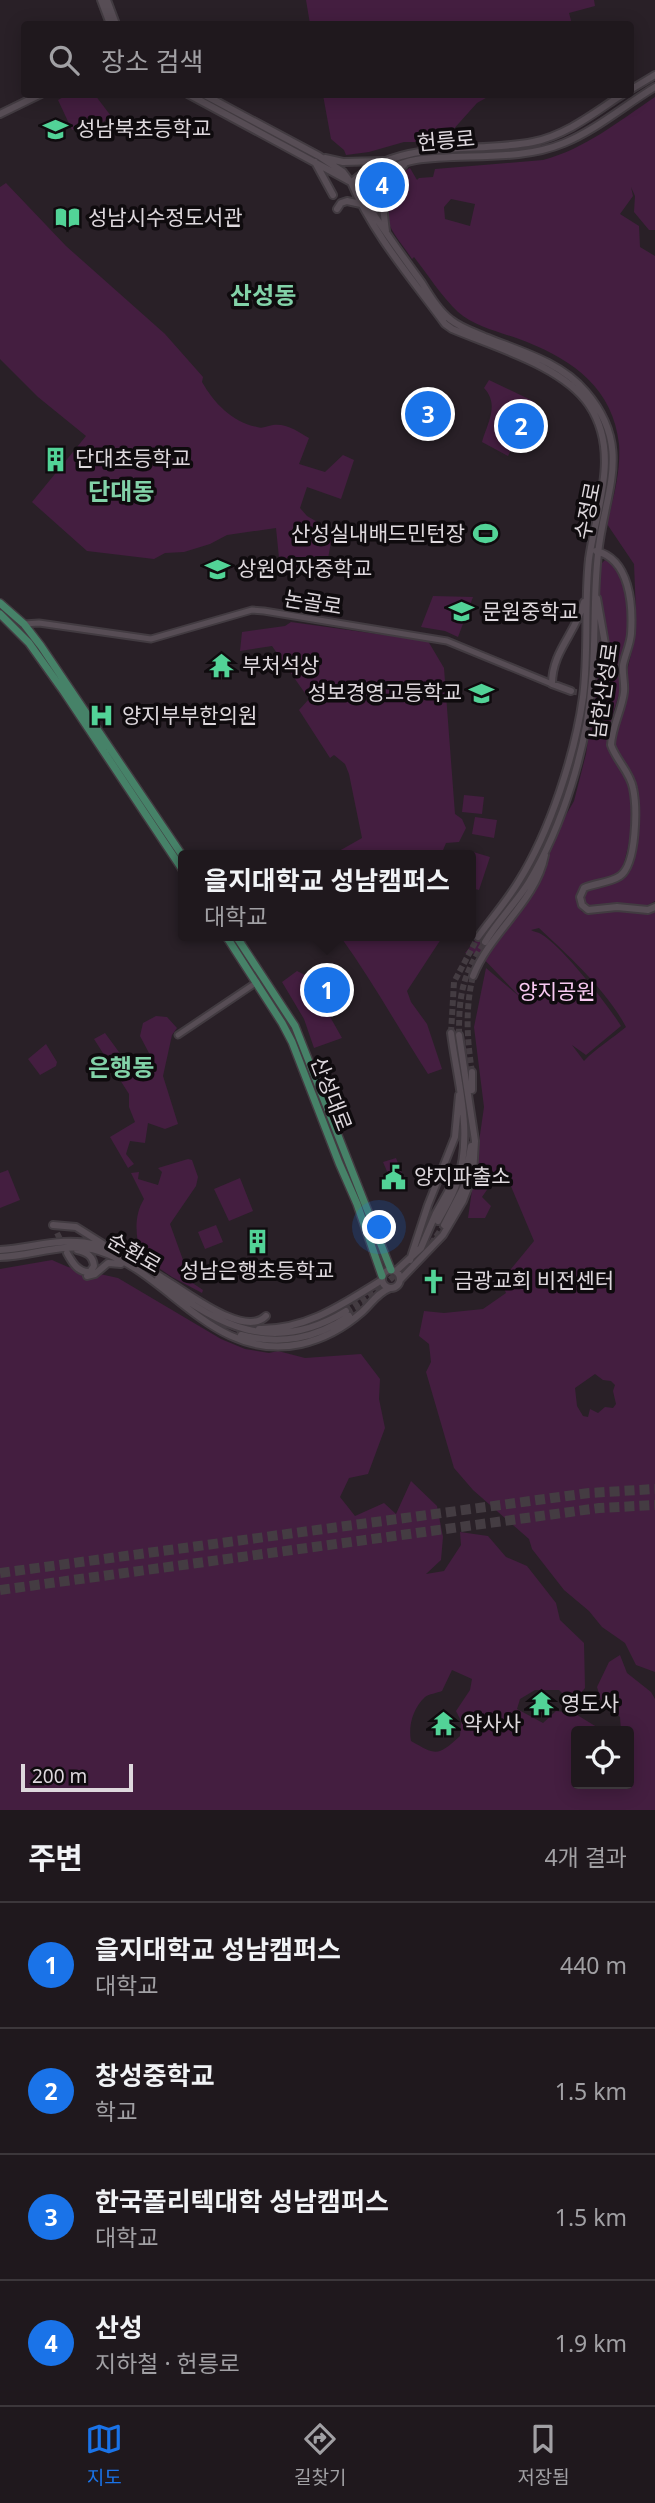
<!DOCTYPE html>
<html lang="ko">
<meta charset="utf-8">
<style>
:root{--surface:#1f181d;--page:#272126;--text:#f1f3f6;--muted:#a1a0a4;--line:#3c373b;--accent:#1a73e8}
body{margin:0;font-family:"Noto Sans","Noto Sans KR",sans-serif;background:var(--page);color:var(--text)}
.controls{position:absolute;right:21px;bottom:21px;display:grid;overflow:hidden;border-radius:7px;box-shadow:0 4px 18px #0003}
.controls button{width:63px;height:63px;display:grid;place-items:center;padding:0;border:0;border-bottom:2px solid var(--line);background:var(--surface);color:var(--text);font:35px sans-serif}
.scale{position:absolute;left:21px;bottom:18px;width:112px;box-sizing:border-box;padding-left:7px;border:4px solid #ded8dd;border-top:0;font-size:19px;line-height:24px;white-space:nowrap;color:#ded8dd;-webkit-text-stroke:5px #0f0b0e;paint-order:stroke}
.you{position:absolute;left:380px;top:1228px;width:24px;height:24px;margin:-18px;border:5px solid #fff;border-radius:50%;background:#1a73e8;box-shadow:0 0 0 10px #1a73e833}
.badge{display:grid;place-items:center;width:46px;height:46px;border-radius:50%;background:var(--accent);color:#fff;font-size:23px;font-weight:700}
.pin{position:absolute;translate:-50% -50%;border:4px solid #fff;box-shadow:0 2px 7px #0006}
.popup{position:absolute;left:178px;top:850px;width:298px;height:91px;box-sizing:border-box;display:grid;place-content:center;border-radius:7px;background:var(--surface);filter:drop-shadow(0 2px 5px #0005);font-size:23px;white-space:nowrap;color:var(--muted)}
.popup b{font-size:26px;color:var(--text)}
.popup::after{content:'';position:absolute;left:50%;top:100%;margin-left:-14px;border:14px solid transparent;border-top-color:var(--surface)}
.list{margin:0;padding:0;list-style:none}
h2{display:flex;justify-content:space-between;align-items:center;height:91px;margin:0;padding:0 28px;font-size:30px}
h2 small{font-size:23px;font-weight:400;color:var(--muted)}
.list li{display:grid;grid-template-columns:46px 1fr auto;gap:21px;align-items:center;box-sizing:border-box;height:126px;padding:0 28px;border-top:2px solid var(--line)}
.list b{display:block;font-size:26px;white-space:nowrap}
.list p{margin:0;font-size:23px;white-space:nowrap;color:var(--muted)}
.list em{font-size:23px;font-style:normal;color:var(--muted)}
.icon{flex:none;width:38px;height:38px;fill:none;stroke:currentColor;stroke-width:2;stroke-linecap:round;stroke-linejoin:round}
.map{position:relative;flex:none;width:655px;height:1810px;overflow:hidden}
.search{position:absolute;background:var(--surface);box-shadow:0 4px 18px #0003;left:21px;right:21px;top:21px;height:77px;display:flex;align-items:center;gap:18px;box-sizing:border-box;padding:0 24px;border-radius:7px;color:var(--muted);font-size:26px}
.sheet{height:595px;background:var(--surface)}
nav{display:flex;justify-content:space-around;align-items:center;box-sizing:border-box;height:98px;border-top:2px solid var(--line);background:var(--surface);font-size:19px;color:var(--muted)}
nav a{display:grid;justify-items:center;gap:4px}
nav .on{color:var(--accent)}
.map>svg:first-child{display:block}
</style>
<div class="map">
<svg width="655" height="1810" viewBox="0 0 655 1810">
<rect width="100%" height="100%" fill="#292027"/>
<path fill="#441e40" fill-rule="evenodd" d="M306 0H594L595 6 569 13 572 24H310Z
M69 94 95 95 111 116 91 131 85 127 72 130 58 100Z
M323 95V94L491 95 477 103 442 142H404L369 152 346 155 344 150 331 139Z
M655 97V230H649L634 212 635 196 631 187 633 196 620 214 639 226 640 247 655 256V901L646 906 622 904 584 906 582 899 586 891 627 875C637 844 642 825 637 791 635 778 625 768 620 757 609 738 620 714 626 695L629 692 627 671 635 638 636 613 634 564 607 524C613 499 621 471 619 444 613 389 574 361 527 342 505 333 476 328 458 312 442 297 428 275 414 257L412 259C405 248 395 237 390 226 381 205 390 179 410 168L417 180 419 178 433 177 435 169 543 160C585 149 619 121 655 97ZM451 199 475 204 470 226 445 219 444 207Z
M6 183 66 246 165 334 203 377 202 382C214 403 232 422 257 427 263 429 267 426 273 425 286 423 299 432 309 438L299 464 325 472 343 455 354 460 341 499 307 487 300 508 307 516 333 531 325 575 280 568 276 528 227 535 210 544 184 552 165 553 154 559 87 551 32 502 86 436 38 397 0 359V187Z
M489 380 535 402 508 456 482 442C487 424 500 405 484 388Z
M605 560C640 574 626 661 623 691L619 694C615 709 607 727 608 742 609 757 622 769 628 781 639 805 629 848 621 872L580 887 576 896 582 912 616 910 650 913 655 910V1672L636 1665 625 1643 602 1627 589 1611 564 1590 532 1549 529 1539 473 1490 454 1468 426 1372 431 1362 429 1344 419 1336 424 1311 444 1313 483 1309 506 1293 500 1279H470L474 1270 511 1269 534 1241 510 1184H491L482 1197 491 1206 485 1218H468L484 1107 474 1027 486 968 521 998 479 954 465 953 510 897 513 902 529 880 574 801 586 754 598 669 597 586 600 565ZM539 928C569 956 607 991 626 1027 612 1039 596 1048 584 1061L572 1045 586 1055 621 1026C608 1005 561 945 541 934 538 932 534 932 531 930ZM595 1374 603 1380 611 1381 615 1385 613 1391 616 1404 613 1408 605 1407 598 1413 590 1409 588 1417 583 1416 577 1406 575 1388Z
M433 596 473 597 458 637 445 631 421 627Z
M291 622 428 641 444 668 455 814 462 819 466 828 459 842 446 843 441 855H332L362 838 349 774 345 764 334 755 330 758 299 710 309 699 272 646 240 651 242 632 285 626Z
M464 795 484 797 482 814 462 812Z
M475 817 497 820 494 838 472 834Z
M470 851 490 857 479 890 471 888Z
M340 936H443L407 991 411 1002 427 1024 442 1069 428 1074C398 1028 372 980 340 936Z
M297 971 307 976 342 1038 314 1048 304 1019 282 982Z
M156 1016 167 1017 177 1028 172 1035 163 1076 178 1124 165 1129 148 1123 145 1143 130 1141 126 1154 134 1164 128 1168 110 1137 135 1122 129 1107V1094L94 1039 105 1033 127 1063H137L150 1055 140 1036 143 1023Z
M46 1044 57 1062 56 1066 40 1075 28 1059Z
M396 1158 405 1181 401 1183 397 1174 389 1176 383 1162Z
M188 1159 192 1160 198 1177 196 1186 170 1224 191 1282 203 1290 202 1293 172 1277 141 1256C136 1237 133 1217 144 1199L131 1173 139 1172 138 1179 158 1185 162 1172 158 1168Z
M8 1170 20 1200 0 1208V1173Z
M240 1178 253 1211 229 1221 214 1189Z
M216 1225 223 1242 205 1249 198 1232Z
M52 1260 68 1267 118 1278 221 1339 245 1349 269 1353 278 1351 305 1358 361 1354 380 1379 379 1399 385 1428 368 1474 349 1478 340 1497 355 1516 384 1503 396 1514 411 1481 437 1506 443 1537 441 1560 426 1574 444 1571 461 1545 460 1532 488 1536 506 1557 527 1566 556 1603 560 1620 584 1643 585 1688 572 1703 559 1690H535L520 1699 517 1709 543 1723 556 1711 574 1713 600 1729 599 1731H576V1784H629V1731H621L620 1717 601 1700 597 1687 609 1662 620 1655 627 1673 651 1692 655 1699V1810H0V1269ZM452 1670 472 1679 470 1690 456 1711 461 1721 460 1736C438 1756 437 1756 411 1741 408 1726 413 1708 425 1697 429 1694 437 1693 442 1691Z"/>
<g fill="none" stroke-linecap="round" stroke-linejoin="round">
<path stroke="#443c42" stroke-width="6" stroke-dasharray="6 3" stroke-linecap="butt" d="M571 691C603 700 603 667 605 644
M451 1033 454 982 478 937
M459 1035C459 994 462 976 485 942
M472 1072C467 1039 465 1009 473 976
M57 1233 63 1245
M431 1244 444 1225
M346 1311 379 1289 401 1270
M349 1316 370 1301"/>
<path stroke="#443c42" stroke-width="10" stroke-dasharray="10 5" stroke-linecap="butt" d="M0 1573 589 1493 655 1489
M0 1590 599 1508 655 1505"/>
<defs>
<path id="tertiary" d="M24 624 39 623 151 639 252 610 264 611 447 641 552 684
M178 1035 257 982"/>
<path id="secondary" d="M101 0 110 24
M107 0 116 24
M630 90 655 75
M188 94 351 182C373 234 412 279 445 324L452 329C494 347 563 366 589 405 621 453 596 508 589 559 584 605 589 651 583 697 575 755 550 831 519 881 507 901 492 918 478 937
M203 94 319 156 343 172 349 180
M0 114 41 94
M325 158 343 162 384 161
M315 162 333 195
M351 182C373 181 393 163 416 160 464 153 519 162 564 143 596 130 625 105 655 87
M352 182C402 137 472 154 533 142 567 135 594 113 623 94
M359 191C378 223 400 253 422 283 430 296 439 311 451 320 461 328 474 332 485 337 520 351 561 362 586 392 634 448 604 493 598 554 593 596 596 638 592 681 587 747 563 825 529 882 516 903 498 920 485 942
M337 209 341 203 347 201 361 204
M386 231C382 202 379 185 404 165
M596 551C630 559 633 605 631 634 630 645 625 655 623 665 622 674 625 683 624 692 622 710 612 726 611 745 616 760 630 772 633 788 637 807 637 864 620 876 610 883 595 883 584 888L580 897 582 905 588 910 617 907 648 910 655 907
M597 598 605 644
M571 691 552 684C552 651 576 633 584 602
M473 976C490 932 536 902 545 855
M472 1072V1090
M438 1221C445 1208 453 1196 457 1182 474 1134 457 1081 451 1033
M53 1225 76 1227 103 1244
M444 1225 464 1186 471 1146
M0 1250C33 1248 63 1236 97 1245 123 1252 146 1268 169 1282 188 1293 245 1338 266 1316
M67 1253C72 1262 78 1273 90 1272L94 1266C93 1256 87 1252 77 1250
M0 1257C34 1256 65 1241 99 1251 169 1272 213 1363 301 1344 323 1339 345 1327 362 1312 371 1304 377 1293 390 1288
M410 1260 428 1205 455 1137 459 1095
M382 1279a9 9 0 1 1 18 0a9 9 0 1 1-18 0Z
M396 1271 421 1248 436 1213 458 1174
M87 1276 95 1274 108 1263 121 1264
M158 1279C217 1327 274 1355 346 1311
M400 1280 443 1235 463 1201 473 1175 475 1141 459 1035
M259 1329C307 1330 343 1304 382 1280
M241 1335C281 1345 315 1339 349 1316"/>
<path id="primary" d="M0 603 24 624 41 646 184 858
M0 614 29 643 64 692 184 872
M226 936 282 1023 292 1042 339 1163 357 1204 382 1276
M236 936 295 1026 391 1270"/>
</defs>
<use href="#tertiary" stroke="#423b41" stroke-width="9"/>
<use href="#secondary" stroke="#423b41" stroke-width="10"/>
<use href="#primary" stroke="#423b41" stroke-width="10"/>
<use href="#tertiary" stroke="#574d55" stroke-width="5"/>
<use href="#secondary" stroke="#574d55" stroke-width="6"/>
<use href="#primary" stroke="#468268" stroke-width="7"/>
</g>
<defs>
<symbol id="school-bare" viewBox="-9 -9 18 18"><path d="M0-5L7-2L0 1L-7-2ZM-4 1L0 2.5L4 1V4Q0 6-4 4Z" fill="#52d397" stroke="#0f0b0e" stroke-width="2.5" paint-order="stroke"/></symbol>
<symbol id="library-bare" viewBox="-9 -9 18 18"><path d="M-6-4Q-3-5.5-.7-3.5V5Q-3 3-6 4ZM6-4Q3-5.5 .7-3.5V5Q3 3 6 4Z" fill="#52d397" stroke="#0f0b0e" stroke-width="2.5" paint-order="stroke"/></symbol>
<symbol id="building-bare" viewBox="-9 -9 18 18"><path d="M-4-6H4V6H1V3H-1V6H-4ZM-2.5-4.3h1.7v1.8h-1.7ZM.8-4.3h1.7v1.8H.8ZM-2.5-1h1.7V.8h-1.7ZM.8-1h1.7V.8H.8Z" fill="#52d397" stroke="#0f0b0e" stroke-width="2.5" paint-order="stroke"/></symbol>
<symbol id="stadium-bare" viewBox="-9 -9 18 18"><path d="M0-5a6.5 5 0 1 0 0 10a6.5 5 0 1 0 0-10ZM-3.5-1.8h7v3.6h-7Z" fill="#52d397" stroke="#0f0b0e" stroke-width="2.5" paint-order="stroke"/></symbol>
<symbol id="university-bare" viewBox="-9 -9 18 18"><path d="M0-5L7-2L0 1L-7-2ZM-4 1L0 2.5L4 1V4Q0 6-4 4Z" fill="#52d397" stroke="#0f0b0e" stroke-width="2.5" paint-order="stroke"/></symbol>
<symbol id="temple-bare" viewBox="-9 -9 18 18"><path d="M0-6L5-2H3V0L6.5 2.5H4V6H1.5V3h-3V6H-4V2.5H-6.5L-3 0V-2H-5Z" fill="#52d397" stroke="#0f0b0e" stroke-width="2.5" paint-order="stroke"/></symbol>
<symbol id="hospital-bare" viewBox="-9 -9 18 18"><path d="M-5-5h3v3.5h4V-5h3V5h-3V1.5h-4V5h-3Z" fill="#52d397" stroke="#0f0b0e" stroke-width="2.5" paint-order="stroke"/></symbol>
<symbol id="civic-bare" viewBox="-9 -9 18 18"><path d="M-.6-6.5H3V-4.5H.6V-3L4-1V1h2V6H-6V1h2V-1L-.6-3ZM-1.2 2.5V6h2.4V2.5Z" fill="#52d397" stroke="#0f0b0e" stroke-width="2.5" paint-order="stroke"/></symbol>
<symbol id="church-bare" viewBox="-9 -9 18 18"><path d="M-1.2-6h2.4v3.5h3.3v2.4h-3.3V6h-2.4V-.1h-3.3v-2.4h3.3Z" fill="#52d397" stroke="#0f0b0e" stroke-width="2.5" paint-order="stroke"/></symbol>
</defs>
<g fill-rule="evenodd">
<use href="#school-bare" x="38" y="112" width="35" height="35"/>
<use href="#library-bare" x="50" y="200" width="35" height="35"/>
<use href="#building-bare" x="38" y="442" width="35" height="35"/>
<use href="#stadium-bare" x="468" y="516" width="35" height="35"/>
<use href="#school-bare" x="200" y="552" width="35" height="35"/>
<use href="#university-bare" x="444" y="594" width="35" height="35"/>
<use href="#temple-bare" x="204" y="648" width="35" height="35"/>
<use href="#school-bare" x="464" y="676" width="35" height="35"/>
<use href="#hospital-bare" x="84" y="698" width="35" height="35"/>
<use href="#civic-bare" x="376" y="1160" width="35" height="35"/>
<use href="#building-bare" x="240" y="1224" width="35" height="35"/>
<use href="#church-bare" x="416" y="1264" width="35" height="35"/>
<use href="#temple-bare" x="524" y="1686" width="35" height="35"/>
<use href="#temple-bare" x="426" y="1706" width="35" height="35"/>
</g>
<g text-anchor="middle" stroke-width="7" stroke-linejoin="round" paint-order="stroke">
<g font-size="21" fill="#ded8dd" stroke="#0f0b0e" text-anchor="start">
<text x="76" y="136">성남북초등학교</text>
<text x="88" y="225">성남시수정도서관</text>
<text x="75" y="466">단대초등학교</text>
<text x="465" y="541" text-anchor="end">산성실내배드민턴장</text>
<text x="237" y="576">상원여자중학교</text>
<text x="482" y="619">문원중학교</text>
<text x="242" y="673">부처석상</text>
<text x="462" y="700" text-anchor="end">성보경영고등학교</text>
<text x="122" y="723">양지부부한의원</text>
<text x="414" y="1184">양지파출소</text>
<text x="257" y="1278" text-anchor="middle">성남은행초등학교</text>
<text x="454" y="1288">금광교회 비전센터</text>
<text x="561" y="1711">영도사</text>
<text x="463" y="1731">약사사</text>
</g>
<g font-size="21" fill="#ded8dd" stroke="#0f0b0e">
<text transform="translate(446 141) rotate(-5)" y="7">헌릉로</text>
<text transform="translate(588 511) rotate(-79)" y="7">수정로</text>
<text transform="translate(313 603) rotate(9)" y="7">논골로</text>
<text transform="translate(604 691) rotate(-82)" y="7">남한산성로</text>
<text transform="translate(331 1094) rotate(69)" y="7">산성대로</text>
<text transform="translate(134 1253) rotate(30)" y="7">순환로</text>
</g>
<g font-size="21" fill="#f8c9f1" stroke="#0f0b0e">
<text x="557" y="999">양지공원</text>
</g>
<g font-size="24" font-weight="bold" fill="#82d2a8" stroke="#0f0b0e">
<text x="263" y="304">산성동</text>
<text x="121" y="500">단대동</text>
<text x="121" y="1076">은행동</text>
</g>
</g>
</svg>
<div class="controls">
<button><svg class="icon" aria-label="locate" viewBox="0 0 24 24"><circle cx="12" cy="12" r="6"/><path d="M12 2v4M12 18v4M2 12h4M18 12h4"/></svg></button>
</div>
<div class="scale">200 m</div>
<div class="you"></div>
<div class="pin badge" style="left:327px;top:990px">1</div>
<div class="popup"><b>을지대학교 성남캠퍼스</b>대학교</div>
<div class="pin badge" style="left:521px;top:426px">2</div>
<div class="pin badge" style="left:428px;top:414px">3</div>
<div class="pin badge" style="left:382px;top:185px">4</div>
<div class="search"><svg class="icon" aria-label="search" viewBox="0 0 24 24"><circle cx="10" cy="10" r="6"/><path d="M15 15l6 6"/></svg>장소 검색</div>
</div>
<section class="sheet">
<h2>주변<small>4개 결과</small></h2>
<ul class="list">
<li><span class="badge">1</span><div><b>을지대학교 성남캠퍼스</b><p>대학교</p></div><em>440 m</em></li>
<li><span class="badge">2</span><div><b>창성중학교</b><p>학교</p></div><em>1.5 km</em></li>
<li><span class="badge">3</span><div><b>한국폴리텍대학 성남캠퍼스</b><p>대학교</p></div><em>1.5 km</em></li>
<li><span class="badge">4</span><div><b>산성</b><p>지하철 · 헌릉로</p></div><em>1.9 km</em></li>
</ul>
</section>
<nav>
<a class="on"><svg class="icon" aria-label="map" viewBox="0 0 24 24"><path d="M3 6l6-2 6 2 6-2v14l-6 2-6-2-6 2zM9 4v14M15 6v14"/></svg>지도</a>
<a><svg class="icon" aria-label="directions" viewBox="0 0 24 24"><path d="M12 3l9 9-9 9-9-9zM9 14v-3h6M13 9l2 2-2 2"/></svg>길찾기</a>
<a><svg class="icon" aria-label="saved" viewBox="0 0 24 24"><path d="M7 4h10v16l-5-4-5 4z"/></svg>저장됨</a>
</nav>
